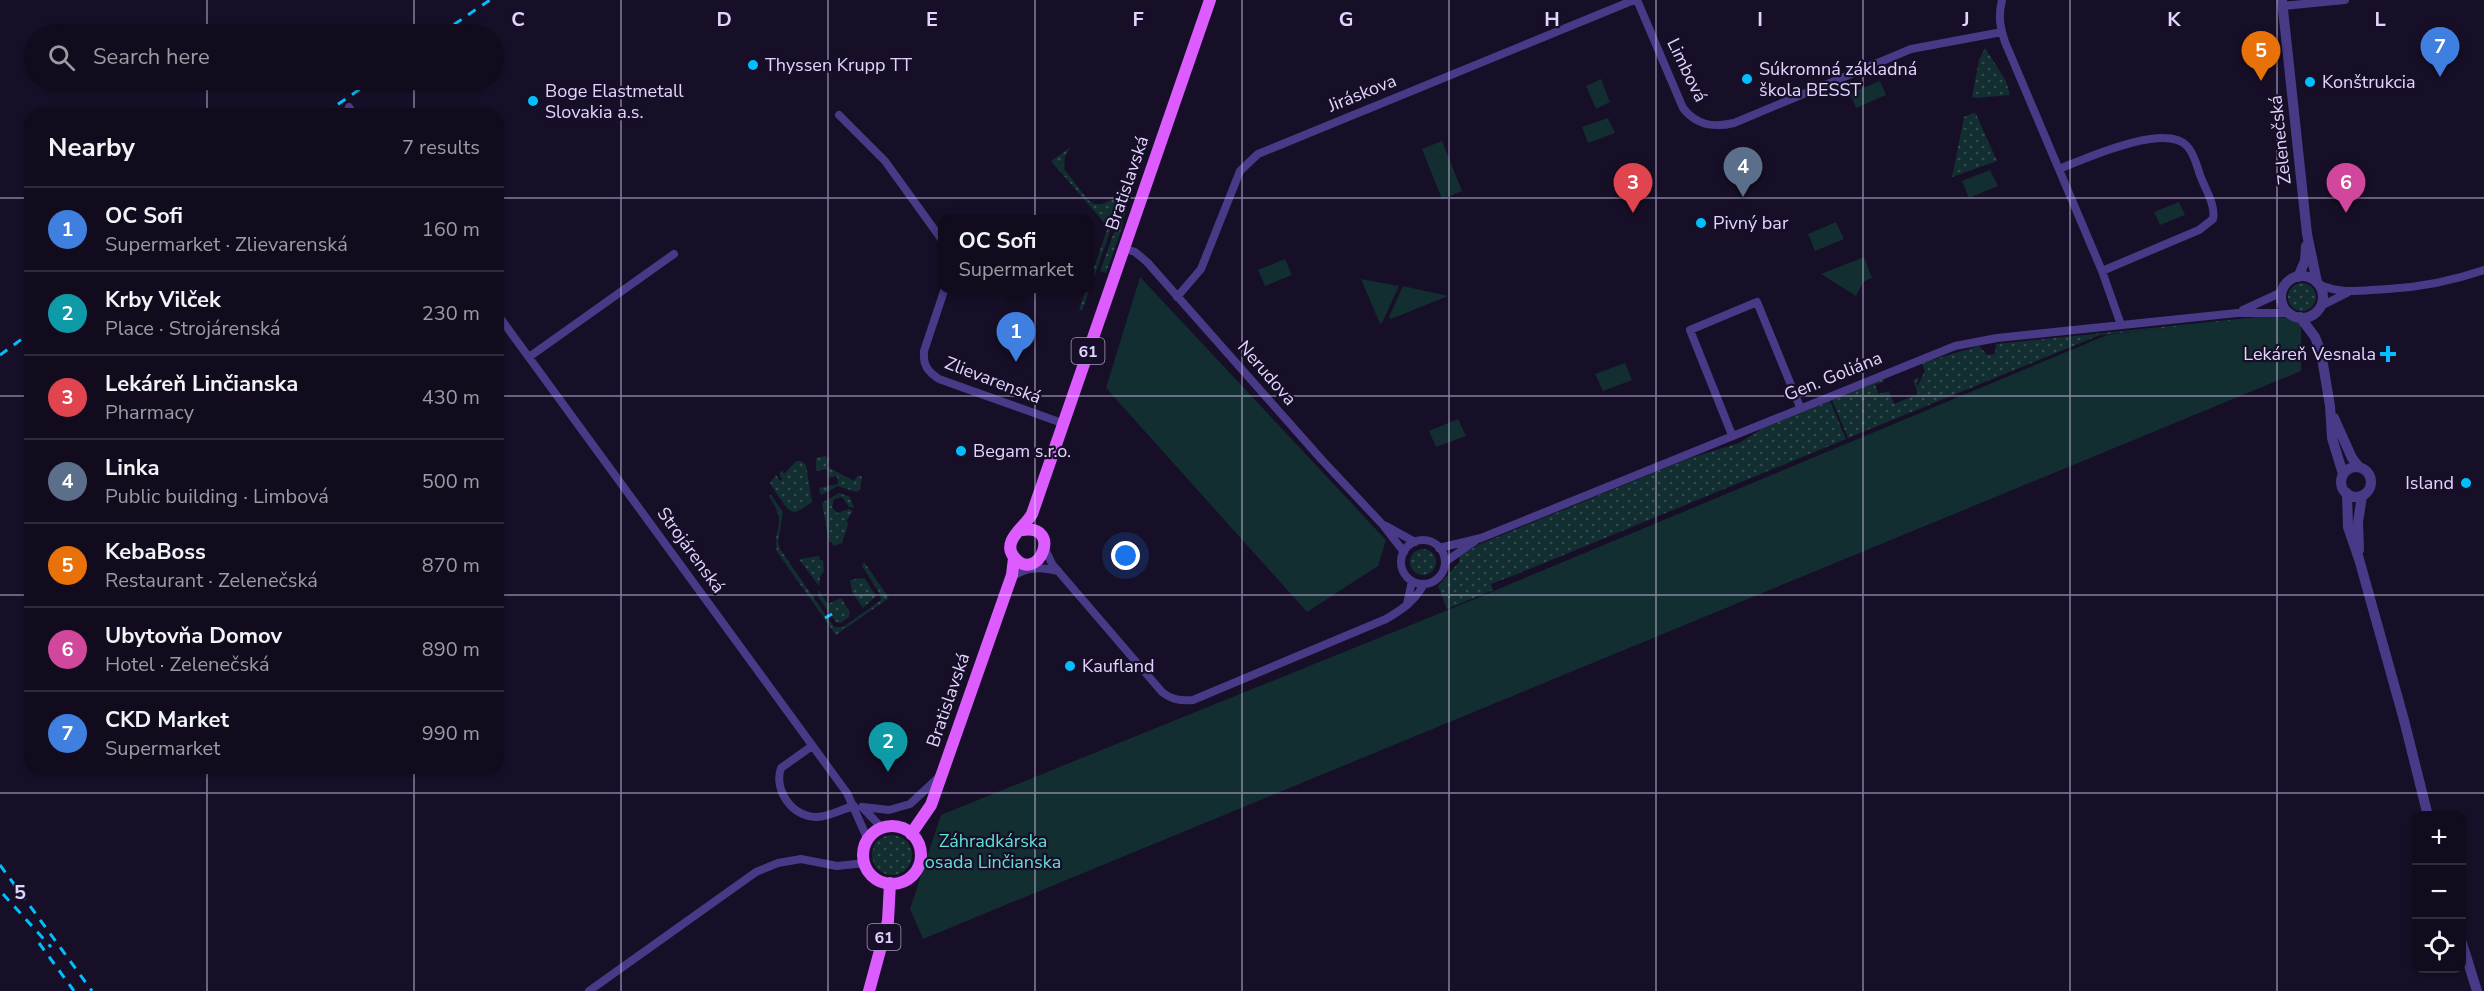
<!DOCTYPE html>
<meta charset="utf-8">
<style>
:root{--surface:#110b1d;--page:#1e192a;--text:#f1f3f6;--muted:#9c9ba4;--line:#302b3b;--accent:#b45309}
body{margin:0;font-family:"Nunito Sans",sans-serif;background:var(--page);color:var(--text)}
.controls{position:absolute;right:18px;bottom:18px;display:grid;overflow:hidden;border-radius:12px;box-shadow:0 2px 4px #0004}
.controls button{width:54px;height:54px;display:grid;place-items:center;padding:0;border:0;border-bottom:2px solid var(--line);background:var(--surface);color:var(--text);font:30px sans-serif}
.you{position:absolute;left:1126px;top:556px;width:21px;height:21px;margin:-15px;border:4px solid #fff;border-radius:50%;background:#1a73e8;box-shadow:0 0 0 9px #1a73e833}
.badge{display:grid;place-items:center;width:39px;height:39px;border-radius:50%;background:var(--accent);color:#fff;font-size:20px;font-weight:700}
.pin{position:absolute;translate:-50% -50px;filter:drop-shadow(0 2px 3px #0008)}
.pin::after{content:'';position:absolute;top:32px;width:21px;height:18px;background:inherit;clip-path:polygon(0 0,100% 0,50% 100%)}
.popup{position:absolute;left:938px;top:215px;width:156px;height:78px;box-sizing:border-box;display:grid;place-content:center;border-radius:12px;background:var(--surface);filter:drop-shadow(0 2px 4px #0005);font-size:20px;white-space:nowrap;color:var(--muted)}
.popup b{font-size:22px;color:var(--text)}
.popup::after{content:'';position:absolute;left:50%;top:100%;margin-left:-12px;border:12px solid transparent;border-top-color:var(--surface)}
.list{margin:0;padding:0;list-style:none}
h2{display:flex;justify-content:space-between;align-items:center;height:78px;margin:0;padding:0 24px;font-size:26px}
h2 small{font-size:20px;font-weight:400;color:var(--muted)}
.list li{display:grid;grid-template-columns:39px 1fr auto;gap:18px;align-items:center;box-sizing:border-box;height:84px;padding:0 24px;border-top:2px solid var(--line)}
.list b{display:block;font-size:22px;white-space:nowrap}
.list p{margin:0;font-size:20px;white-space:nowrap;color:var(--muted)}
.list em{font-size:20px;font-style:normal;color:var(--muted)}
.icon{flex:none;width:33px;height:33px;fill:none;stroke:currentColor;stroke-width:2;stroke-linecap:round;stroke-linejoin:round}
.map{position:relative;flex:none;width:2484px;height:991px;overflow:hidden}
.search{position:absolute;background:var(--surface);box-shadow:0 2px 4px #0004;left:24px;top:24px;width:480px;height:66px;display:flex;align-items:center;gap:15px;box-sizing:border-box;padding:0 21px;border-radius:33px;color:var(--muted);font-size:22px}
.panel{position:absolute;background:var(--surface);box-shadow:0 2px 4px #0004;left:24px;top:108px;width:480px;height:666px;border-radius:18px}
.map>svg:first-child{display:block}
</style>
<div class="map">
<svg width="2484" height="991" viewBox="0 0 2484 991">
<defs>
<pattern id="grass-dots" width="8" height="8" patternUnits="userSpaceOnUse" patternTransform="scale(1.5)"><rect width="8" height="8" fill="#122e31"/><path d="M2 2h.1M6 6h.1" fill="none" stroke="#344b50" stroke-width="1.8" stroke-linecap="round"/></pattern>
</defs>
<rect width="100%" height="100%" fill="#170f27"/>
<path fill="url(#grass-dots)" d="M1985 48 2006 81 2010 95 1976 98 1972 97 1979 60Z
M1973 113 1976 114 1997 161 1952 177 1964 117Z
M1071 147 1065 156 1064 169 1088 200 1094 204C1114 205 1120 191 1127 175L1131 177 1124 192 1082 311 1079 310 1086 289 1090 288V279L1108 227 1051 161Z
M1131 185 1121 231 1106 273 1100 271Z
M2288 297a14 14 0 1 1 28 0a14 14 0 1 1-28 0Z
M2268 316 2269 323 2229 322 2100 335 1848 438 1832 400 1883 379 1884 381 1875 385 1879 394 1889 391 1894 404 1918 394 1913 380 1919 377 1916 384 1918 385 1925 371 1922 363 1979 346 1987 355 1995 354 1996 344Z
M1830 401 1846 439 1517 574 1491 584 1493 590 1447 609 1438 586 1460 561 1459 556 1480 544 1690 458 1739 443 1767 426Z
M825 456 830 459 826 466 854 481 858 475 862 477 860 490 856 492 838 486 821 495 819 488 838 484 837 476 829 478 827 469 816 471V458Z
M796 461H801L806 465 812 502C796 513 793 518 781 500 777 494 773 489 770 483L776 475 780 481 782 479 779 473 782 471 784 474Z
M839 493 850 497 854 508 849 507 842 497 834 499 832 507 837 513 849 509 853 511 847 520 848 525 842 543 833 546 832 542H829L822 503Z
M771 495 783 512 778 542 780 549 834 627H843L881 600 880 594 862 566 864 562 889 598 836 635 777 552C772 525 789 527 769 496Z
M1410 562a13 13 0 1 1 26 0a13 13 0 1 1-26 0Z
M819 556 820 560H823L824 571 820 577 819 586 799 559Z
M861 578 865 579 876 596 863 608 852 592 850 580Z
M819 591 828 604 841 598 850 612 849 617 841 623 836 622 818 597Z
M872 855a20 20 0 1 1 40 0a20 20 0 1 1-40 0Z"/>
<path fill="#122e31" d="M1601 79 1610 102 1596 109 1586 86Z
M1880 81 1886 95 1856 108 1850 93Z
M1608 118 1615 133 1588 143 1582 127Z
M1442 141 1462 191 1442 199 1422 149Z
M1990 170 1998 186 1969 198 1962 181Z
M2179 202 2185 215 2160 225 2154 212Z
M1836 222 1844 239 1815 251 1808 234Z
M1864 257 1872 278 1863 282 1856 296 1821 274Z
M1285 259 1292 275 1265 286 1258 270Z
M1140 277 1386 540 1378 566 1307 612 1106 388Z
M1361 279 1399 286 1382 323 1380 324Z
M1403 286 1448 296 1391 319 1389 317Z
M2271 316 2301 320V371L923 939 910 909 941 815 1465 603 2107 335Z
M1625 363 1632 380 1603 391 1595 374Z
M1458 419 1466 436 1436 447 1429 431Z"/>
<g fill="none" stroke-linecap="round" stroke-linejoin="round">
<path stroke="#493a87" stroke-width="8" d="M1637 0 1683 108C1696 125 1713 128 1734 123L1911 49 2002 32
M2002 0C1998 16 2000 27 2005 42L2102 271 2121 325
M2282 6 2345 0
M349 107 354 114
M839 115 885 161 942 240
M2059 169C2084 159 2165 122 2187 146 2194 153 2197 166 2200 175 2205 189 2216 205 2213 219L2199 230 2102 271
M1123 248 1135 252 1147 262 1322 460 1383 525 1404 552
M2320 285C2345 295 2362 290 2388 289 2422 287 2452 281 2484 270
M945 288 924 351C923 365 927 371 939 379L1062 423
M1177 297 1201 269 1240 171 1258 154 1634 0
M2321 306 2347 293
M2243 310 2282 292
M498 315 847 793 868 840
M529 357 674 254
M1732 435 1690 330 1757 302 1800 407
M1386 526 1415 542
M1401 562a22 22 0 1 1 44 0a22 22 0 1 1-44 0Z
M1439 548 1481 538 1955 346 1997 338 2237 313H2290
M1045 549 1052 564 1162 692C1172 700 1181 701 1193 700L1386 619C1403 609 1415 601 1424 584
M1445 562 1475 541
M1011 578C1026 566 1040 567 1058 571
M1407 604 1412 581
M812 746 781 768C773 790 793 818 817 817 829 817 842 809 854 806
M862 807 882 828
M863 807 889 810 910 804 940 776
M589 991 756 872 778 863 801 859 837 866 865 863"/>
<path stroke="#493a87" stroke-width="10" d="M2282 0 2307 234 2317 282
M2281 297a21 21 0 1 1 42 0a21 21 0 1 1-42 0Z
M2298 277 2305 261 2306 246
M2300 317 2315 337 2321 352 2330 406 2332 438 2343 474
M2334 418 2352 458 2359 467
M2341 482a15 15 0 1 1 30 0a15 15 0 1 1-30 0Z
M2347 493 2348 527 2359 559 2404 720 2428 816
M2359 550 2358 522 2362 496
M2462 943 2477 991"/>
<path stroke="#dc5cff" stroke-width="12" d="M1022 530C1064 523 1038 586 1014 557 1001 541 1025 527 1032 514L1210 0
M863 855a29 29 0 1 1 58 0a29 29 0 1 1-58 0Z
M911 834 931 805 1012 575 1014 558
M869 991 888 921 890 883"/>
<path stroke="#01beff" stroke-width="3" stroke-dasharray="9 8" stroke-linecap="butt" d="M440 34 490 0
M324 114 373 80
M0 355 30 333
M825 618 832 614
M0 865 92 991
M3 894 51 947
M39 943 74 991"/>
</g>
<path fill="none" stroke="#e1d5ff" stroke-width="1.5" stroke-opacity="0.55" d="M207 0V34M414 0V34M621 0V991M828 0V991M1035 0V991M1242 0V991M1449 0V991M1656 0V991M1863 0V991M2070 0V991M2277 0V991M207 80V114M414 80V114M0 198H30M498 198H2484M0 396H30M498 396H2484M0 595H30M498 595H2484M207 768V991M414 768V991M0 793H2484"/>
<g fill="#01beff" stroke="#170f27" stroke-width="2">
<circle cx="753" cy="65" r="6"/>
<circle cx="1747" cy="79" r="6"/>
<circle cx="2310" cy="82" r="6"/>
<circle cx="533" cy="101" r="6"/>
<circle cx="1701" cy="223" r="6"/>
<path d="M2385 345h6v6h6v6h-6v6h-6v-6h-6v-6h6z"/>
<circle cx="961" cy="451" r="6"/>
<circle cx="2466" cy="483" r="6"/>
<circle cx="1070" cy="666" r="6"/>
</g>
<g text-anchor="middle" stroke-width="4.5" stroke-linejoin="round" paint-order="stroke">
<g fill="#170f27" stroke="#a49abe" stroke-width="1.5">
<rect x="1071.5" y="338" width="33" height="26" rx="4.5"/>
<rect x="867.5" y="924" width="33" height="26" rx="4.5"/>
</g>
<g font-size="16" font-weight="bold" fill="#e1d5ff">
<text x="1088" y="357">61</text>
<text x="884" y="943">61</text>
</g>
<g font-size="18" fill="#e1d5ff" stroke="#170f27" text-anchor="start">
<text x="765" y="71">Thyssen Krupp TT</text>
<text x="1759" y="75">Súkromná základná<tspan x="1759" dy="21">škola BESST</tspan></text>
<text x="2322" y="88">Konštrukcia</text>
<text x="545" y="97">Boge Elastmetall<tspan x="545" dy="21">Slovakia a.s.</tspan></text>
<text x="1713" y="229">Pivný bar</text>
<text x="2376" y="360" text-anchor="end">Lekáreň Vesnala</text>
<text x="973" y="457">Begam s.r.o.</text>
<text x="2454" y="489" text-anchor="end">Island</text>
<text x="1082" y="672">Kaufland</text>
</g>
<g font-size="18" fill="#e1d5ff" stroke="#170f27">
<text transform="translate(1687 70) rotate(64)" y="6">Limbová</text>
<text transform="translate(1362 93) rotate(-22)" y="6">Jiráskova</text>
<text transform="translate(2280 140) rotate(-96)" y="6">Zelenečská</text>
<text transform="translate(1127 183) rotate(-71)" y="6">Bratislavská</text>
<text transform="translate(1267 373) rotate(49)" y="6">Nerudova</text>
<text transform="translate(1833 376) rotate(-22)" y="6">Gen. Goliána</text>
<text transform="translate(993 380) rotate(21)" y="6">Zlievarenská</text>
<text transform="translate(691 550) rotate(54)" y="6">Strojárenská</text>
<text transform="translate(948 700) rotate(-71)" y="6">Bratislavská</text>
</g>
<g font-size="18" fill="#5fe1d5" stroke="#170f27">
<text x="993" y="847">Záhradkárska<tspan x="993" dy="21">osada Linčianska</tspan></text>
</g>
</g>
<g font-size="20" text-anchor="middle" font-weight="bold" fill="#e1d5ff" stroke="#170f27" stroke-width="4.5" stroke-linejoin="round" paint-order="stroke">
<text x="518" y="26">C</text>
<text x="724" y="26">D</text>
<text x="932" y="26">E</text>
<text x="1138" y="26">F</text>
<text x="1346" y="26">G</text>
<text x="1552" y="26">H</text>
<text x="1760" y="26">I</text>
<text x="1966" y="26">J</text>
<text x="2174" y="26">K</text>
<text x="2380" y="26">L</text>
<text x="20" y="899">5</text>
</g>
</svg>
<div class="controls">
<button>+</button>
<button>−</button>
<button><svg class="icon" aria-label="locate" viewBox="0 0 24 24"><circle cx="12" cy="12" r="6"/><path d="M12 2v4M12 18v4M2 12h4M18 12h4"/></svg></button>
</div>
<div class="you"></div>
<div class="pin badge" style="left:1016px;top:362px;background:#3f7fe0">1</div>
<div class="popup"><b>OC Sofi</b>Supermarket</div>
<div class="pin badge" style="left:888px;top:772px;background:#0f9aa8">2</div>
<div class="pin badge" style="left:1633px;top:213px;background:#e0444e">3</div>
<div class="pin badge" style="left:1743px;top:197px;background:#5c6f8a">4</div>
<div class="pin badge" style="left:2261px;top:81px;background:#e8710a">5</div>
<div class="pin badge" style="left:2346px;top:213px;background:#d1479c">6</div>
<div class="pin badge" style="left:2440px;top:77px;background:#3f7fe0">7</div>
<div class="search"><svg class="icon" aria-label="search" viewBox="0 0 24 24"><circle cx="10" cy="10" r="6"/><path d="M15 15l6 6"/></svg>Search here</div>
<section class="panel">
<h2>Nearby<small>7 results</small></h2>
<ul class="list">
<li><span class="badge" style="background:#3f7fe0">1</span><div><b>OC Sofi</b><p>Supermarket · Zlievarenská</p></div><em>160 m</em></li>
<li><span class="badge" style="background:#0f9aa8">2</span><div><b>Krby Vilček</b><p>Place · Strojárenská</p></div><em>230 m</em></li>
<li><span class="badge" style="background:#e0444e">3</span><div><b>Lekáreň Linčianska</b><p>Pharmacy</p></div><em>430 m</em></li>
<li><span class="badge" style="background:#5c6f8a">4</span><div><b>Linka</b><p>Public building · Limbová</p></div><em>500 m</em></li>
<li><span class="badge" style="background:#e8710a">5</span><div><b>KebaBoss</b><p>Restaurant · Zelenečská</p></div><em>870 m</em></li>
<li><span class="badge" style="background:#d1479c">6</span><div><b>Ubytovňa Domov</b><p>Hotel · Zelenečská</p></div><em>890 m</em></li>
<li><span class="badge" style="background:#3f7fe0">7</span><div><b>CKD Market</b><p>Supermarket</p></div><em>990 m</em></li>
</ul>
</section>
</div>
